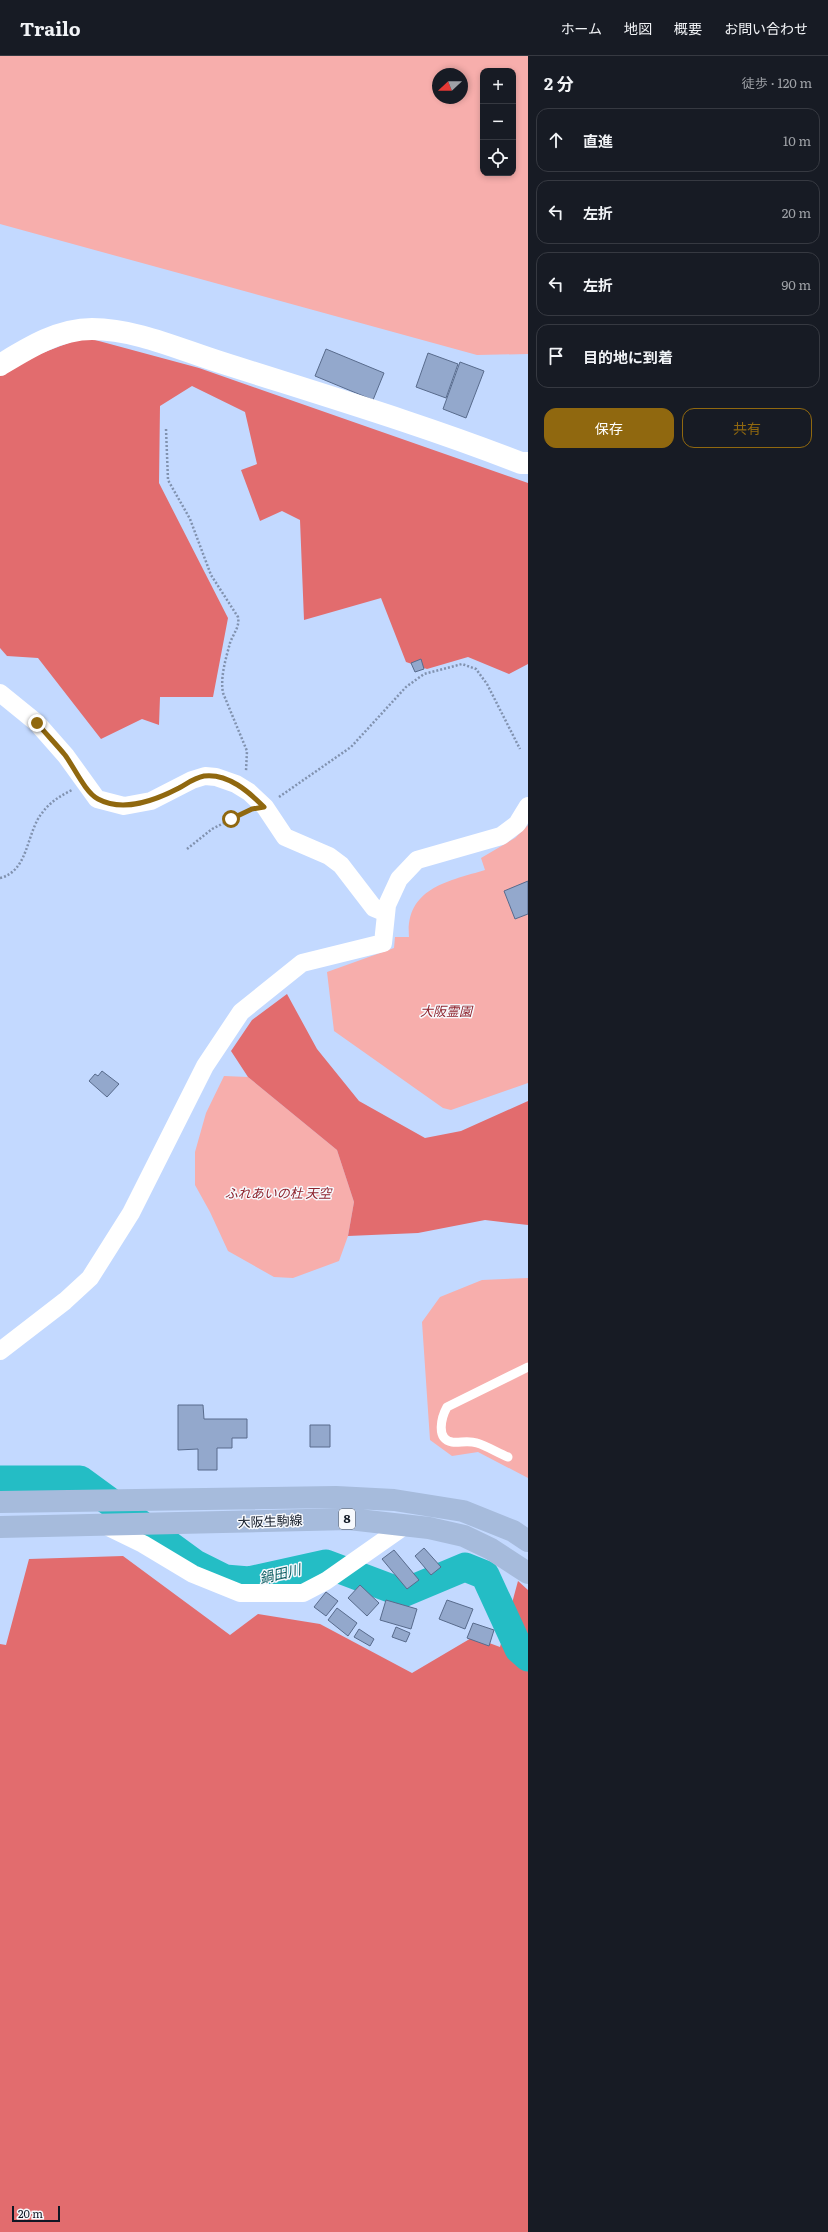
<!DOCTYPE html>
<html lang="ja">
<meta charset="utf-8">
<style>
:root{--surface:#171b24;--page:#20242c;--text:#f1f3f6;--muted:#9ea1a6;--line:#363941;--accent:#90680f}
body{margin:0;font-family:Literata,"Noto Sans JP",serif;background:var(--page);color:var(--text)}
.controls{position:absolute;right:12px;top:12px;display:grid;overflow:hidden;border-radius:8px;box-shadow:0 2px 6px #0003}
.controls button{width:36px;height:36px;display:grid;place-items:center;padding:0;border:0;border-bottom:1px solid var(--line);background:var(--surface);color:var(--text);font:20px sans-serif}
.compass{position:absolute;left:432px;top:12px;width:36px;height:36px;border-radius:50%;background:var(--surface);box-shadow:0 2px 6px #0003;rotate:248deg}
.scale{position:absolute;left:12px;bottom:10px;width:48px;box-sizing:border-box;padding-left:4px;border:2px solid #0f1724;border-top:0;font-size:11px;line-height:14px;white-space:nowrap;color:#0f1724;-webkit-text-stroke:3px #f7f9fd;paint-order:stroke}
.stop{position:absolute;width:12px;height:12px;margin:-9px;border:3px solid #90680f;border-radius:50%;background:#fff}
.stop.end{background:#90680f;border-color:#fff;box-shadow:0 1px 4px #0008}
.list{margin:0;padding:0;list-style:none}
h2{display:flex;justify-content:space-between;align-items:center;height:52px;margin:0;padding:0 16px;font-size:17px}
h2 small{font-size:13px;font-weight:400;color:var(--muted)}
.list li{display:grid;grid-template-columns:26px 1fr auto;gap:12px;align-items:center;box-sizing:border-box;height:64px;margin:0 8px 8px;padding:0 8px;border:1px solid var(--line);border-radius:12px}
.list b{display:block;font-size:15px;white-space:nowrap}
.list em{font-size:13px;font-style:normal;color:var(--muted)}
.actions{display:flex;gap:8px;padding:12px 16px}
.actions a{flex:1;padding:9px 0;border:1px solid var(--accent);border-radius:12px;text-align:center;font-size:14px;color:var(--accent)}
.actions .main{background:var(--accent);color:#fff}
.icon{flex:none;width:22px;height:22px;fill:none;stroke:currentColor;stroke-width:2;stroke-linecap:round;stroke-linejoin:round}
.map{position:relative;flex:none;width:528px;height:2176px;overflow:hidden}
header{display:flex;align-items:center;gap:24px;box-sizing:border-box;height:56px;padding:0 20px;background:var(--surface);border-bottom:1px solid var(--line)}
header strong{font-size:19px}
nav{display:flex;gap:22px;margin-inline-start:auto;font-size:14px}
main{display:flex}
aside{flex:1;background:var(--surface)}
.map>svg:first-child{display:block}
</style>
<header>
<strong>Trailo</strong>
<nav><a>ホーム</a><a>地図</a><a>概要</a><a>お問い合わせ</a></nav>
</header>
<main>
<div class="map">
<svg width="528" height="2176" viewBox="0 0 528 2176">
<rect width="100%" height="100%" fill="#c3d9ff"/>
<path fill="#f7aeac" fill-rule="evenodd" d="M0 0H528V298L477 299 0 168ZM483 15H513V117H483ZM438 18H462V42H438Z
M528 769V1027L451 1054 443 1052 334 975 327 916 394 892 395 881H409C405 832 449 825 485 814L481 802 515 782Z
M224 1020 248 1021 337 1094 354 1146 348 1180 339 1205 293 1222 274 1221 228 1195 210 1156 195 1129V1096L206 1057Z
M528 1222V1422L478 1396 452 1400 430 1384 422 1266 440 1241 482 1224Z"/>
<path fill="#e26c6e" d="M84 281 199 312 528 427V608L509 618 468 601 427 613 406 606 381 542 304 564 300 464 282 455 260 465 241 414 257 408 245 356 192 330 160 350 159 427 228 562 213 641H160L159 669 142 663 101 683 38 602 7 600 0 592V319L19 306Z
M287 938 317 993 359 1045 425 1082 461 1075 528 1045V1169L485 1164 418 1177 348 1180 354 1146 337 1094 248 1021 231 995 252 964Z
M123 1500 230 1579 258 1558 320 1568 412 1617 473 1581 500 1591 518 1525 528 1534V2176H0V1588L6 1589 29 1503Z"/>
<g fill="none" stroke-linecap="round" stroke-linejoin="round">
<path stroke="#24bdc5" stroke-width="29" d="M0 1424H80L195 1508 225 1523 249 1525 326 1508 403 1537 465 1511 485 1519 519 1593 528 1601"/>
</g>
<path fill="#93a8cc" stroke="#586b8c" d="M326 293 384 317 373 344 315 320Z
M428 297 458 308 446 342 416 331Z
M460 306 484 315 466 362 443 353Z
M421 603 424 613 415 616 411 607Z
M528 825V858L515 863 504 835Z
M102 1015 119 1028 107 1041 89 1025 95 1018 98 1020Z
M178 1349H203L204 1363H247V1382H232V1392H217V1414H198V1393L178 1394Z
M310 1369H330V1391H310Z
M424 1492 441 1511 431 1519 415 1500Z
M394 1494 419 1524 407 1533 382 1503Z
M360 1529 379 1547 367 1560 348 1542Z
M326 1536 338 1545 326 1560 314 1551Z
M386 1544 417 1553 411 1573 380 1564Z
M447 1544 473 1553 465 1573 439 1563Z
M337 1552 357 1567 348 1580 328 1564Z
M473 1567 494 1574 489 1590 467 1582Z
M396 1571 410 1577 406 1586 392 1581Z
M359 1573 374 1583 370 1590 354 1581Z"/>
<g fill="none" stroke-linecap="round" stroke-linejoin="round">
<path stroke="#8192af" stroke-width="2.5" stroke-dasharray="2 2" stroke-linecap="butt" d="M166 373 168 424 190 463 211 519 238 561C240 571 233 578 230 587 226 602 220 621 223 637L247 695 246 715
M279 741 351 691 406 631 424 618 462 608 476 613 487 628 520 693
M187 793 212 773 246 756
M0 822C29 815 26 777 42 757 50 746 60 740 72 734"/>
<path stroke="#fff" stroke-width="9" d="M508 1401C498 1397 487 1390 477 1387 468 1384 460 1387 452 1386 435 1383 442 1360 447 1351L528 1311"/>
<path stroke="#fff" stroke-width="18" d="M0 637 37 667 66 700 97 743 124 750 151 745 192 724 205 720 216 721 236 728 249 736 265 751 285 781 329 800 341 809 374 852 386 857
M0 1295 65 1245 90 1222 131 1157 205 1010 241 956 302 907 383 887 387 849 399 823 417 804 501 780 517 768 528 750
M104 1469 143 1488 193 1518 240 1537H303L326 1525 406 1469"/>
<path stroke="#fff" stroke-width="22" d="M0 309C28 292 58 273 92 273 136 273 181 294 223 307 323 339 424 369 521 407H528"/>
<path stroke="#a6bbdc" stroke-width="22" d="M0 1446 336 1441 394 1444 463 1455 513 1475 528 1485
M0 1471 349 1463 429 1472 464 1480 491 1493 528 1517"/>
</g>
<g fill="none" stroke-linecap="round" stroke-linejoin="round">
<path stroke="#90680f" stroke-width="5" d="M37 667C46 678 56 688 65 699 74 711 85 736 98 743 124 757 156 744 179 732 188 727 194 722 204 720 228 717 249 736 264 751L252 753 231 763"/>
</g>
<g text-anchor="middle" stroke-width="3" stroke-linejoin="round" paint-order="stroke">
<rect fill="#f7f9fd" stroke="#555b65" stroke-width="1" x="339" y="1453" width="16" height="20" rx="3"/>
<g font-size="12" font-weight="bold" fill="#0f1724">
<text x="347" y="1467">8</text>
</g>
<g font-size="13" font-style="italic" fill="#8d222c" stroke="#f7f9fd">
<text x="446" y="960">大阪霊園</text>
<text x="278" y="1142">ふれあいの杜 天空</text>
</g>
<g font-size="13" fill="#0f1724" stroke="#f7f9fd">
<text transform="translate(270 1465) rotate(-2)" y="5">大阪生駒線</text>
</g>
<g font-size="14" font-style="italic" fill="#0b5d61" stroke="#f7f9fd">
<text transform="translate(280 1518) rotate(-13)" y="5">鍋田川</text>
</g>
</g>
</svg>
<div class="controls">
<button>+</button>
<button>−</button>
<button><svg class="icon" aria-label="locate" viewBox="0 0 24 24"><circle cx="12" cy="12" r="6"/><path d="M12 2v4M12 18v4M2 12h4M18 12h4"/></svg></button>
</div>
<svg class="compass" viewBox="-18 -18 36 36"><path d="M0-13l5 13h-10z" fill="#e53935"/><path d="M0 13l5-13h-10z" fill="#9ea1a6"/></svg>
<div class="scale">20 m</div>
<div class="stop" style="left:231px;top:763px"></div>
<div class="stop end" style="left:37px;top:667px"></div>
</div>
<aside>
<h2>2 分<small>徒歩 · 120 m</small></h2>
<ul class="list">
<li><svg class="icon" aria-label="ahead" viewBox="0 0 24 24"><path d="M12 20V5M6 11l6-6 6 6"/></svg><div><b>直進</b></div><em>10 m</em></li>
<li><svg class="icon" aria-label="left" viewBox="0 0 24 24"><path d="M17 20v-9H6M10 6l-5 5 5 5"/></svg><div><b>左折</b></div><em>20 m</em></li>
<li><svg class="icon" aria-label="left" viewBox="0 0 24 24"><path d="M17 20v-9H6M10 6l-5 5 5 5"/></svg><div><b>左折</b></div><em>90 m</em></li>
<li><svg class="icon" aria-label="arrive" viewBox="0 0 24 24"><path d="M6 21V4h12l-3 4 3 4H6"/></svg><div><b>目的地に到着</b></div></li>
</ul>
<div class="actions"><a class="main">保存</a><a>共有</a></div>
</aside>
</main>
